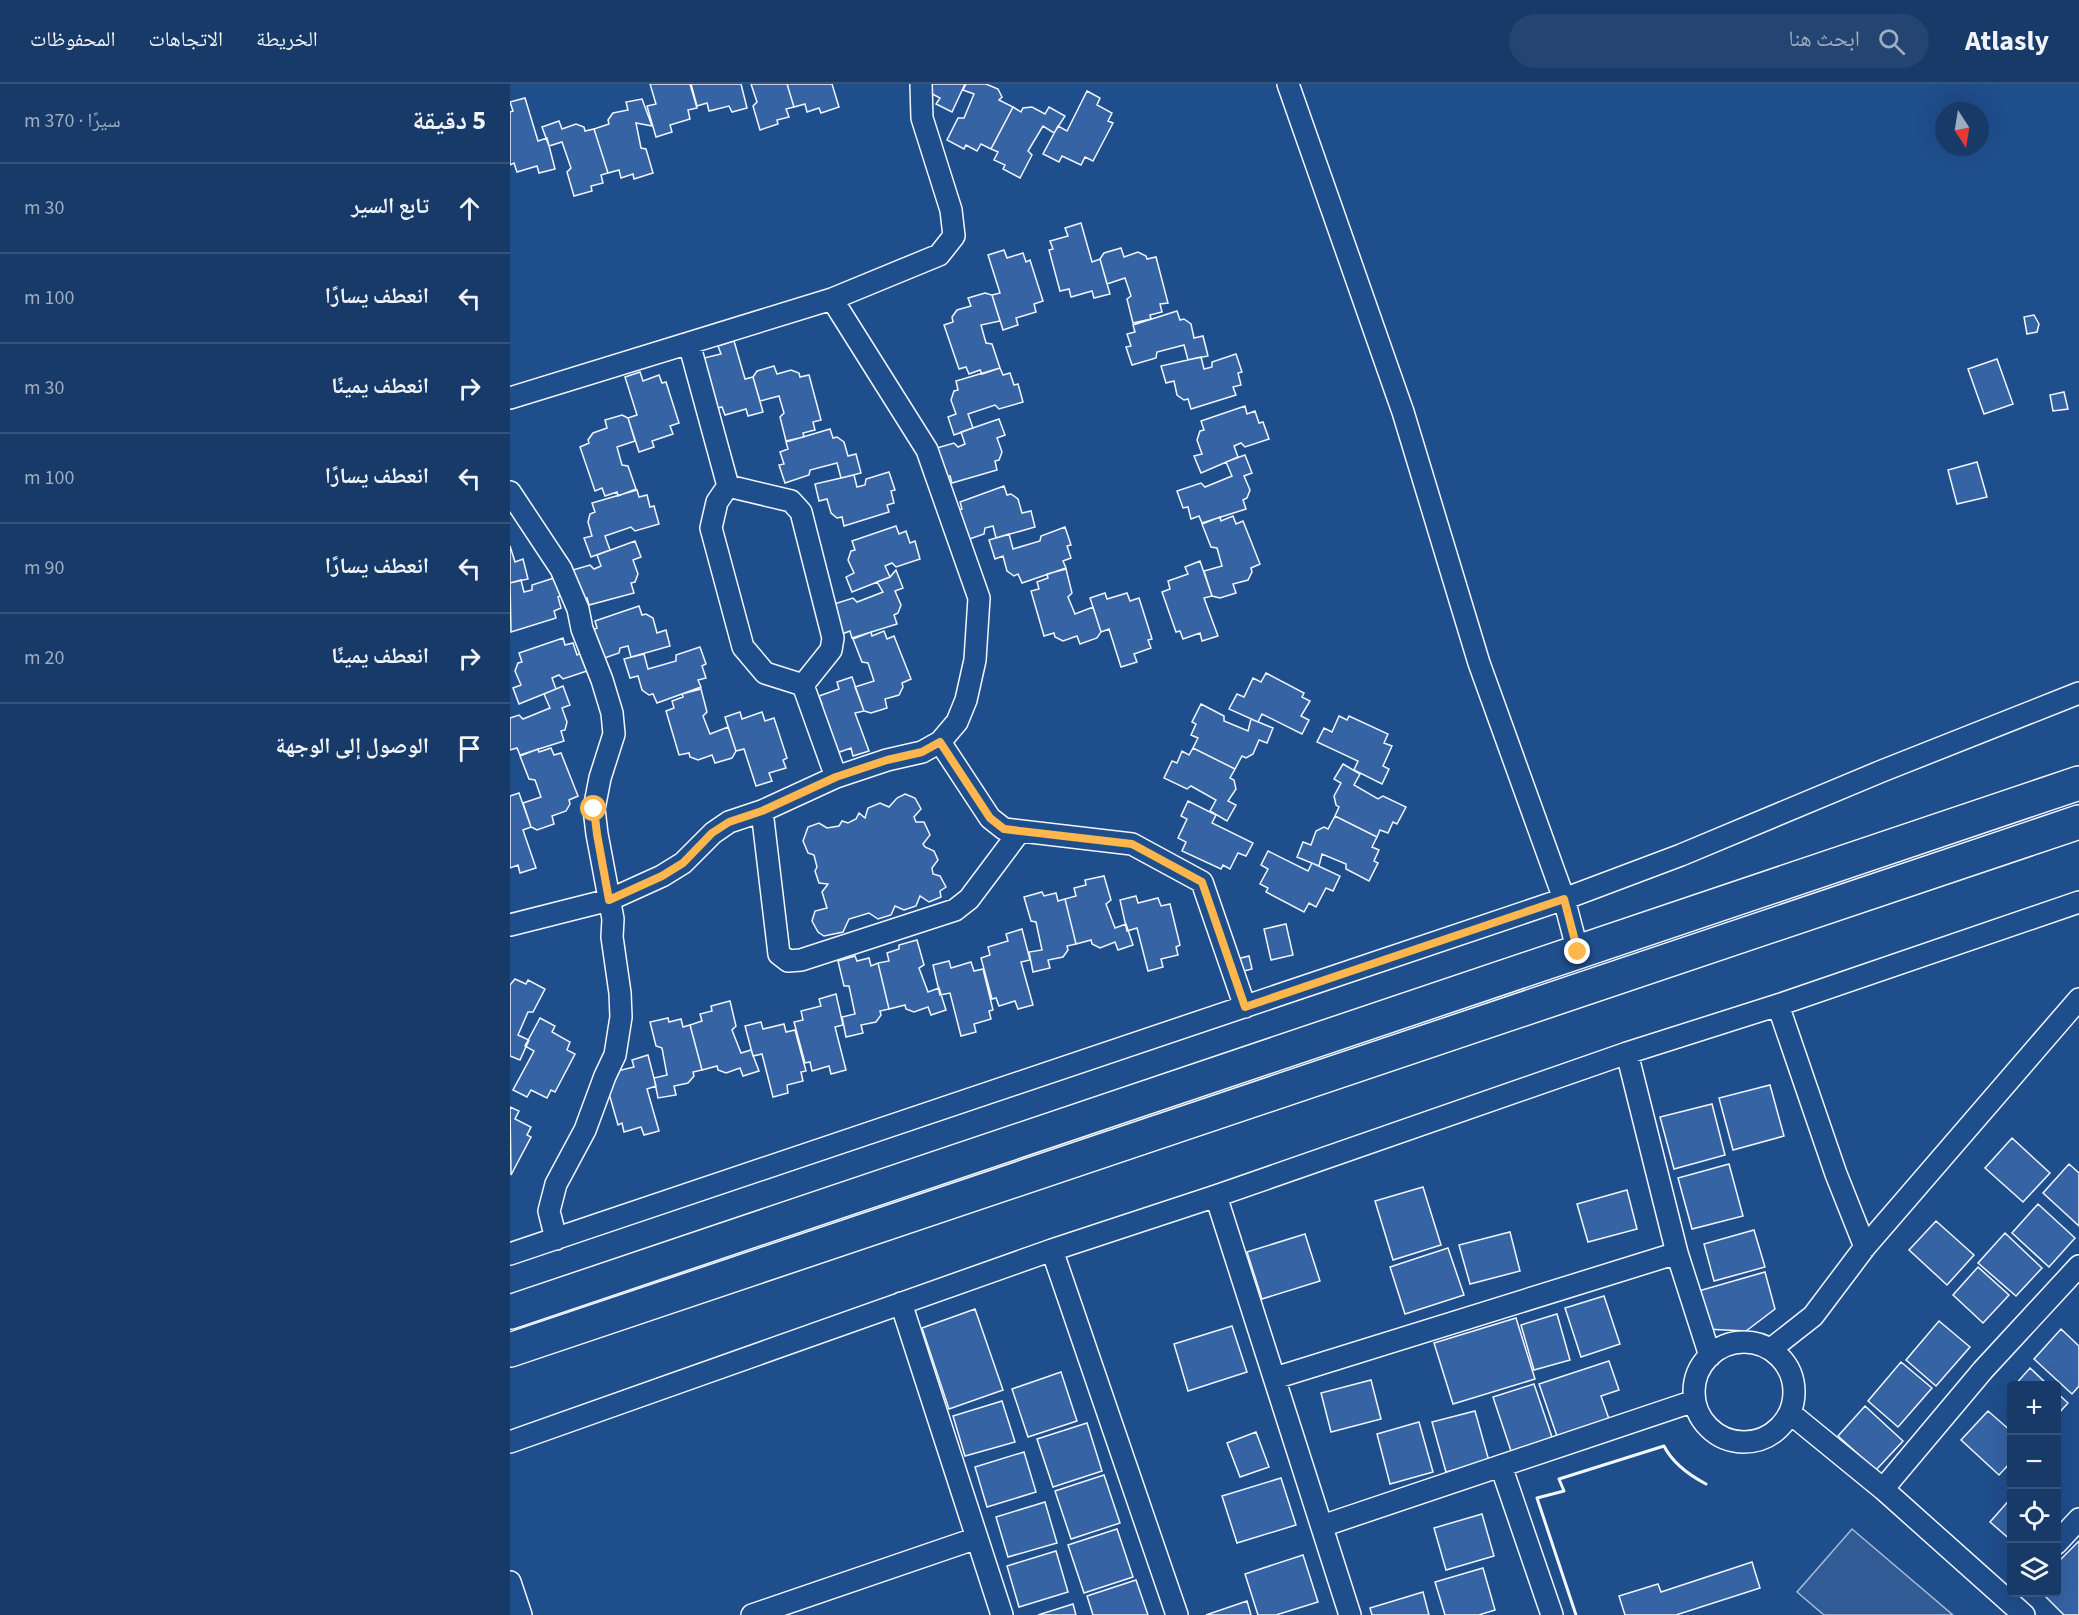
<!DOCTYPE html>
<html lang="ar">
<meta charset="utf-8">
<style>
:root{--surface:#173a69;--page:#244571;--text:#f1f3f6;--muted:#9eadc0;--line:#36547d}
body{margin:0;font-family:"Source Sans 3","Noto Naskh Arabic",sans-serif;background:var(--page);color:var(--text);direction:rtl}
.controls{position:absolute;right:18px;bottom:18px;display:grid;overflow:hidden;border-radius:6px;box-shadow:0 6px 24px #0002}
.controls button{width:54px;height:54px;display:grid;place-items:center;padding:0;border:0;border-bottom:2px solid var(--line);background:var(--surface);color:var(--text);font:30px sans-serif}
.compass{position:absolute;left:1425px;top:18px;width:54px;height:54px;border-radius:50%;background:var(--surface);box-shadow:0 6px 24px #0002;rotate:168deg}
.stop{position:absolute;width:18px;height:18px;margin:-14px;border:4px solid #ffb74d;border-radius:50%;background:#fff}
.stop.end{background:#ffb74d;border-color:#fff;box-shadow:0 2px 6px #0008}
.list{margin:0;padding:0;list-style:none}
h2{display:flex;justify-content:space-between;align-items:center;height:78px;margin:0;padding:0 24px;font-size:26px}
h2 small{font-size:20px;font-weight:400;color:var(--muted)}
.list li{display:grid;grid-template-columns:39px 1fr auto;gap:18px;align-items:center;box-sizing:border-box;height:90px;padding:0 24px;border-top:2px solid var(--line)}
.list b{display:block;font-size:22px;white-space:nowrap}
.list em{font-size:20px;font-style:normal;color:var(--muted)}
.icon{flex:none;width:33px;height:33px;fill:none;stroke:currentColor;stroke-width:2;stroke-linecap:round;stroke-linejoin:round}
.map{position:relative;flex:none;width:1569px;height:1531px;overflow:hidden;direction:ltr}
header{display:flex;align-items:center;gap:36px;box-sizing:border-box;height:84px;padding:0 30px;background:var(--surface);border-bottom:2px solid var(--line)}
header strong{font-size:28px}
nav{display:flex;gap:33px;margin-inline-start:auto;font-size:21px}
.search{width:420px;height:54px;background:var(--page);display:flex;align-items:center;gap:15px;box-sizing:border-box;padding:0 21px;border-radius:33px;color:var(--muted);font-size:22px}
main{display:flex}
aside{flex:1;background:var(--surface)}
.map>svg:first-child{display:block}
</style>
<header>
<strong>Atlasly</strong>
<div class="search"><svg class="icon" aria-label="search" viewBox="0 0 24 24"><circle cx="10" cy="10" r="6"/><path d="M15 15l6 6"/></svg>ابحث هنا</div>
<nav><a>الخريطة</a><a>الاتجاهات</a><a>المحفوظات</a></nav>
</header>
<main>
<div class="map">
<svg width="1569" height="1531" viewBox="0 0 1569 1531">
<rect width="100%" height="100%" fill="#1f4e8c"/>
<path fill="#305b95" stroke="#a8bbd7" stroke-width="1.5" d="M1342 1445 1443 1531H1314L1287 1508Z"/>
<path fill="#3563a3" stroke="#f2f6ff" stroke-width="1.5" d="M140 0H180L187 24 178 26 180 35 160 41 162 48 146 53 137 22 146 20Z
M181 0H231L237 24 222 28 219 22 199 27 197 19 187 22Z
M241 0H277L284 23 276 25 279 33 267 36 268 40 250 46 243 22 247 18Z
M277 0H322L329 23 311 29 309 24 297 28 295 20 284 23Z
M413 0H455L442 28 426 20 430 14 411 4Z
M456 0H476L488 5 492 13 489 16 503 23 481 65 471 60 467 67 456 61 454 65 437 56 448 34H454L464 10 453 6Z
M577 7 590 14 587 21 602 29 598 37 603 39 583 77 575 73 571 81 552 72 549 78 533 70 548 42 557 47Z
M15 14 28 57 37 54 45 85 29 89 27 82 7 88 4 79 0 81V28L3 27 0 18Z
M132 15 142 42 126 39 131 64 136 65 143 89 124 95 123 90 111 94 109 86 98 89 84 45 99 40 98 36 103 29 118 26 116 18Z
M503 23 511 28 513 24 522 23 535 30 539 23 555 32 544 49 533 42 518 67 522 71 510 94 493 85 495 81 484 76 488 68 481 65Z
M49 37 52 45 66 40 74 43 75 47 84 45 98 89 91 91 93 99 81 102 82 107 64 112 57 88 61 84 52 58 39 62 32 43Z
M571 139 582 178 590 175 600 210 584 214 582 207 561 213 559 205 550 207 539 166 543 165 540 157 558 152 555 144Z
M611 164 614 173 628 168 636 172 637 175 646 173 658 219 650 220 652 228 640 231 641 235 623 239 617 215 621 212 615 194 597 200 590 175 594 169Z
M494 166 497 174 513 169 516 178 520 176 533 217 524 220 526 228 506 234 508 241 493 246 482 211 490 209 478 171Z
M475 209 482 211 490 237 471 241 476 259 482 260 490 284 472 290 470 286 459 290 456 283 449 285 434 241 443 238 442 233 447 226 461 222 458 214Z
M667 227 670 236 674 235 681 240 684 254 693 252 698 272 678 276 674 261 647 268 646 274 622 281 616 263 621 262 617 250 625 248 623 241Z
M1524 231 1529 240 1527 248 1517 250 1514 233Z
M224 257 235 295 243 293 253 328 238 332 236 325 215 331 212 323 204 325 194 274 211 270 208 262Z
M726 270 732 288 728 289 731 301 723 303 726 311 681 325 678 315 674 316 667 311 664 297 656 299 651 282 691 273 694 285 702 283V278Z
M1487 275 1503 320 1474 330 1458 285Z
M264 282 267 290 281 286 289 289 290 293 299 291 311 336 303 338 305 346 293 349 294 353 276 357 270 333 274 329 269 312 250 317 243 293 247 287Z
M490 284 493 291 500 289 504 301 508 300 513 318 489 325 485 321 458 330 463 344 444 351 438 333 446 330 441 316 444 307 448 306 446 297Z
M130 288 133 297 149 291 152 299 156 298 169 339 160 342 163 350 142 357 144 363 129 368 118 334 127 331 115 293Z
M1554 308 1558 325 1543 327 1540 311Z
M735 322 737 330 745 327 749 339 753 338 759 355 735 363 731 359 724 362 728 373 691 389 684 372 692 370 687 356 690 347 694 346 691 337Z
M112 331 118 334 125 357 107 363 112 381 118 382 126 405 108 412 107 408 95 412 92 404 85 407 70 363 79 359 78 356 83 349 97 344 95 336Z
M489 335 495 351 487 354 492 368 489 376 485 377 487 386 442 399 440 392 433 394 420 366 444 359 448 363 455 360 451 348Z
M320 345 323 354 327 353 334 358 338 372 346 370 351 389 331 394 327 379 300 386 299 391 275 399 269 381 274 380 270 368 278 365 276 358Z
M735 371 742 389 734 392 740 406 737 414 733 416 736 425 692 439 689 432 681 435 678 423 673 424 667 407 691 399 695 403 722 392 716 378Z
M1467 378 1477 413 1447 420 1438 386Z
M379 388 385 406 381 407 384 419 377 421 379 428 334 442 332 433 327 434 321 429 317 415 309 417 305 400 344 391 347 403 355 401 356 395Z
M494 402 497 411 501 410 508 415 512 429 521 427 525 443 486 454 483 442 475 444 474 450 451 458 445 427 452 425 450 418Z
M127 406 129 413 137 411 140 423 144 422 149 440 125 447 121 443 95 452 100 466 81 473 74 454 82 452 78 438 80 430 85 428 82 419Z
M723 432 726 440 733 437 750 480 741 484 742 488 738 496 723 500 726 509 710 514 702 512 694 487 712 482 707 464 701 463 692 440 710 433 711 437Z
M386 442 389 450 396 447 400 459 405 457 410 475 386 483 382 479 375 482 380 493 342 508 336 493 344 489 338 476 341 467 345 466 342 457Z
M555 443 561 461 557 462 561 474 553 477 556 484 512 499 508 490 504 492 497 487 493 472 485 475 479 456 499 450 503 465 530 457 531 452Z
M125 457 131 473 123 476 128 490 125 498 121 499 124 509 79 521 77 514 69 516 56 488 80 481 84 485 91 482 87 471Z
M0 462 5 478 13 475 18 495 0 499Z
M690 477 702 512 694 514 708 552 692 557 690 549 673 555 670 547 666 548 652 508 660 505 658 497 678 490 675 483Z
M556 485 562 509 558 513 565 530 583 523 591 548 587 554 570 560 567 552 553 557 545 553 544 549 534 552 521 507 529 505 527 498 538 494 537 490Z
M386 486 393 504 385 507 391 521 388 529 384 531 387 540 342 554 340 547 332 550 318 522 343 514 347 518 373 508 367 498 380 493Z
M47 493 52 511 48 513 51 524 44 527 46 534 1 548 0 499 11 496 14 508 22 506V501Z
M595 509 597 515 617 509 620 517 629 514 642 555 638 556 641 564 624 570 627 578 611 583 599 545 591 548 580 514Z
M129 522 132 531 136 530 143 534 147 549 156 546 160 562 121 573 118 562 110 564 109 569 86 577 80 547 87 544 85 537Z
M374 547 377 555 384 552 401 595 392 599 393 603 389 611 375 615 377 624 361 629 354 627 345 603 364 597 358 579 352 578 343 555 361 548 362 552Z
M53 554 55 561 63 559 67 571 71 569 77 587 53 595 49 591 42 594 46 605 9 620 3 604 11 601 5 587 8 579 12 578 9 569Z
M190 563 196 580 192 582 196 594 188 596 191 603 147 619 143 610 139 611 132 606 128 592 120 594 114 575 134 570 138 585 166 577V571Z
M756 589 794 609 792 613 800 617 791 632 799 636 792 650 752 630 748 638 719 625 727 610 734 613 743 594 751 598Z
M342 593 354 627 345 629 359 667 343 672 341 664 324 670 303 623 312 620 309 612 329 605 327 598Z
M53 602 60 621 52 624 57 638 55 646 51 647 54 657 10 671 7 664 0 666V634L9 631 13 635 40 624 34 610Z
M191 605 197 628 193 632 200 650 218 643 226 667 222 674 205 679 202 671 188 676 180 673 179 669 169 671 156 627 164 624 162 617 173 613 172 610Z
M691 620 714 632V637L738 647 741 635 763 644 757 659 749 656 743 670 736 674 732 672 725 685 683 664 688 654 681 651 686 640 682 638Z
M230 628 232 635 252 628 255 637 264 634 277 674 273 676 276 684 259 689 262 697 246 702 234 665 226 667 215 633Z
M829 632 837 636 839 632 878 650 874 659 882 662 873 682 879 685 872 700 844 686 848 677 807 658 814 644 822 648Z
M41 664 44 671 51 669 68 712 59 716 60 720 56 727 42 732 44 740 27 746 21 743 13 719 31 713 25 696 19 695 10 672 28 665 29 668Z
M683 664 725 685 720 694 724 696 726 705 718 717 726 721 717 737 700 727 706 716 681 702 677 705 654 694 662 677 667 679 672 667 679 671Z
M833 680 850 690 844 701 868 715 873 712 896 723 887 740 883 738 878 749 870 746 867 753 825 732 829 723 826 721 824 712 831 699 824 695Z
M9 709 21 743 13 746 26 784 10 789 8 781 0 784V712Z
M395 710 405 714 411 725 404 733 406 738H414L420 751 413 760 415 763 424 767 428 776 422 784 423 790 430 792 436 803 430 807 431 813 419 818 410 812 406 822 394 826 385 822 381 831 368 835 359 829 339 835 333 848 314 852 308 848 302 837 305 827 317 824 312 808 318 800 309 799 305 787 307 783 304 771 298 769 293 757 298 743 309 739 317 744 329 742 332 737 338 739 346 735 349 729 355 734 358 724 370 719 379 723 387 714Z
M678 717 706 731 702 739 743 759 736 772 728 769 720 785 713 781 711 785 672 767 676 758 668 754 677 735 671 732Z
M825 732 867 753 862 763 869 766 864 777 868 779 859 797 836 785V780L812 770 809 782 787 773 793 758 801 761 806 747 814 743 818 745Z
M758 767 798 787 802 779 830 792 823 807 816 804 806 823 799 819 794 828 756 808 758 804 750 800 758 785 751 781Z
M594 792 601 816 596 820 605 844 616 840 623 861 608 866 605 858 590 864 582 860 581 856 566 860 555 815 566 812 564 804 576 801 575 796Z
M532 808 534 812 546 809 548 817 555 815 566 860 557 862 558 866 553 873 538 876 540 884 523 888 519 868 532 866 526 838 521 837 514 813Z
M626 812 628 819 648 814 651 822 660 820 670 861 666 863 668 871 651 875 653 883 638 887 627 844 617 847 610 816Z
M776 840 783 871 761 876 754 845Z
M512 845 520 876 511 878 523 921 508 925 505 917 489 922 486 914 482 915 471 874 480 871 478 863 498 857 496 850Z
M407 856 414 881 409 884 418 908 429 904 436 926 421 931 418 923 404 928 396 925 395 921 379 925 368 879 379 877 377 869 389 865V861Z
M345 872 347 877 359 874 361 882 368 879 379 925 370 927 371 931 366 938 351 941 353 949 336 953 332 933 345 930 339 902H334L328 877Z
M739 872 742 885 726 889 723 876Z
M439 877 441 884 461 878 464 887 473 885 483 926 479 927 481 935 464 940 466 948 451 952 440 909 430 911 423 881Z
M5 895 16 900 18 896 35 905 23 928H18L8 951 19 956 10 976 0 972V901Z
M326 910 333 941 325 943 336 986 321 990 319 982 302 987 300 978 295 979 284 938 293 936 291 927 311 922 309 915Z
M220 917 226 942 222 946 231 969 241 966 249 987 233 992 230 984 216 989 208 986 207 982 192 986 180 941 192 937 190 930 202 927 201 922Z
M30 934 45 942 42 948 60 958 57 966 65 970 45 1008 41 1006 37 1014 21 1006 17 1013 3 1006 24 967 15 962Z
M158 934 159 938 171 935 173 943 180 941 192 986 183 988 184 992 178 999 164 1002 166 1011 148 1014 144 994 157 991 152 964 146 962 140 938Z
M251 938 253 945 274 940 276 948 285 946 296 987 291 988 293 997 277 1001 278 1009 263 1013 252 970 243 972 235 942Z
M138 971 146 1002 137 1005 149 1047 134 1051 131 1043 114 1048 112 1039 108 1041 96 999 105 997 103 988 124 983 122 976Z
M1260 1001 1274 1052 1223 1066 1209 1014Z
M1202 1020 1215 1071 1164 1085 1150 1033Z
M0 1023 9 1027 5 1035 21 1043 17 1051 21 1053 1 1091Z
M1502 1054 1540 1089 1513 1118 1475 1084Z
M1219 1080 1233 1132 1182 1145 1168 1094Z
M1559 1080 1569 1089V1142L1533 1109Z
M913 1103 931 1161 883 1176 865 1117Z
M1117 1106 1127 1145 1078 1158 1067 1120Z
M1528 1120 1565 1154 1539 1183 1502 1149Z
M1426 1137 1464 1171 1437 1201 1399 1166Z
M1244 1146 1255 1183 1204 1197 1194 1160Z
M1000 1148 1010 1187 960 1200 949 1161Z
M1495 1149 1532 1184 1506 1212 1468 1179Z
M795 1150 810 1197 752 1215 737 1168Z
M938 1164 954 1211 895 1230 880 1183Z
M1468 1183 1499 1211 1473 1239 1443 1211Z
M1255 1188 1265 1225 1236 1247 1195 1245 1185 1208Z
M1094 1212 1110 1260 1071 1273 1055 1224Z
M465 1225 493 1306 439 1325 412 1244Z
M1047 1230 1060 1276 1024 1286 1011 1241Z
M1006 1234 1025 1295 943 1320 924 1259Z
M1429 1237 1460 1263 1426 1302 1396 1276Z
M722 1242 737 1288 678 1307 664 1260Z
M1551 1245 1569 1262V1302L1562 1310 1524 1275Z
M1099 1277 1109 1306 1091 1312 1100 1338 1048 1355 1029 1300Z
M1391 1278 1422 1304 1388 1343 1358 1317Z
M1520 1284 1539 1302H1504Z
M551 1288 567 1337 518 1353 502 1305Z
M861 1296 871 1335 821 1348 811 1309Z
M1024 1300 1043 1356 1002 1370 983 1313Z
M1546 1308 1558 1319 1546 1332Z
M492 1317 505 1358 455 1372 443 1332Z
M1355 1322 1393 1357 1366 1386 1328 1352Z
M965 1327 979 1377 936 1388 922 1338Z
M1478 1327 1502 1348V1377L1489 1391 1451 1356Z
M909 1338 923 1388 880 1400 867 1350Z
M577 1339 592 1387 543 1403 527 1355Z
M746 1348 759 1383 730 1393 717 1359Z
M514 1368 526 1408 477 1423 465 1383Z
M594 1391 610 1439 561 1455 545 1407Z
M771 1394 786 1441 727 1459 712 1412Z
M1502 1413V1457L1480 1438Z
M535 1418 547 1459 498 1473 486 1433Z
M972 1430 984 1472 936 1486 924 1444Z
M607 1445 623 1493 574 1509 558 1461Z
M1569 1457V1531H1554L1531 1508H1546V1480Z
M546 1467 558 1508 509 1523 497 1482Z
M793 1471 808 1518 766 1531H748L735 1490Z
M1242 1478 1250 1504 1166 1531H1115L1109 1512 1148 1500 1151 1508Z
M973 1484 985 1526 969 1531H935L925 1498Z
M626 1496 638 1531H583L577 1512Z
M913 1508 919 1531H862L860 1524Z
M737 1517 741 1531H696Z
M563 1520 566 1531H528Z"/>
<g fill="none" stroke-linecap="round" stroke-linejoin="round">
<defs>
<path id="minor" d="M778 0 893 328 969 579 1054 815 1068 868
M179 259 218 402 207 418 201 444 233 563 255 589 293 601 326 693
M0 314 322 215 429 171 444 152 441 126 412 34 411 0
M218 402 281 417 291 428 323 554 321 566 293 601
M0 408 51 485 68 525 72 545 92 596 102 629 104 650 90 694 84 725 87 750 103 835 102 853 110 909 111 933 105 971 95 992 75 1046 46 1100 39 1127 46 1155
M430 658 480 734 494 745 622 760 692 798 735 923
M252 727 269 870 278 877 291 876 445 826 459 815 510 747
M0 841 99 816 152 792 173 779 203 749 219 738 252 727 326 693 377 676 412 668 430 658 447 638 456 616 465 576 469 514 417 366 322 215
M1268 921 1326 1090 1355 1163
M1117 969 1167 1169 1200 1272
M706 1112 840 1531
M542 1166 667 1531
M0 1170 1054 815 1171 771 1372 687 1569 609
M391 1219 492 1531
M1184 1308a50 50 0 1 1 100 0a50 50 0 1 1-100 0Z
M1261 1265 1303 1232 1355 1163 1569 915
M765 1294 1167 1169
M1280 1329 1373 1405 1514 1531
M0 1358 542 1166 706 1112 1117 969 1268 921 1569 818
M991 1382 1042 1531
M1373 1405 1473 1286 1569 1182
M812 1442 1184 1317
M1546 1460 1569 1435
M0 1498 11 1531
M242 1531 467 1454"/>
<path id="trunk" d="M0 1228 1569 699
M0 1266 1569 738"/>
</defs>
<use href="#minor" stroke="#f2f6ff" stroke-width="24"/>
<use href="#trunk" stroke="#f2f6ff" stroke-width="36"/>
<use href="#minor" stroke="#1f4e8c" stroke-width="21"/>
<use href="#trunk" stroke="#1f4e8c" stroke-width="33"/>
<path stroke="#f2f6ff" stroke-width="3" d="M1066 1531 1027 1414 1054 1407 1049 1395 1154 1362C1163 1380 1179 1391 1196 1400"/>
</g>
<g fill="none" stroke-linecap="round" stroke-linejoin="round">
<path stroke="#ffb74d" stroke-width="8" d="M84 725 87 750 99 816 152 792 173 779 202 749 219 738 252 727 326 693 377 676 412 668 430 658 480 734 494 745 622 760 692 798 735 923 1054 815 1068 868"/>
</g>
</svg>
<div class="controls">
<button>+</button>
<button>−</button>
<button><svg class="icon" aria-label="locate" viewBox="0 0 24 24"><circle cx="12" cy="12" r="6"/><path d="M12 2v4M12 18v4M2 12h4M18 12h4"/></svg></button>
<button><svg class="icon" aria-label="layers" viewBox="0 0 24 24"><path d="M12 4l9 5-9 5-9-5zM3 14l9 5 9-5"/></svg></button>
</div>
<svg class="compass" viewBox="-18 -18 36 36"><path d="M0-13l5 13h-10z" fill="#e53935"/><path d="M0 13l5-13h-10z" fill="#9eadc0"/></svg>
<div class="stop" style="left:84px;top:725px"></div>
<div class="stop end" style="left:1068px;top:868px"></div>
</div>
<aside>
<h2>5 دقيقة<small>سيرًا · 370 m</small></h2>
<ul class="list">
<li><svg class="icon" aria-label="ahead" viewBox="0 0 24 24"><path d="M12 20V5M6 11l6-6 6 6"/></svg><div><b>تابع السير</b></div><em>30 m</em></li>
<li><svg class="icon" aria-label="left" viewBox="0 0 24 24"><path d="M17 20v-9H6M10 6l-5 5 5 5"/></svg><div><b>انعطف يسارًا</b></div><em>100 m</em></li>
<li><svg class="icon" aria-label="right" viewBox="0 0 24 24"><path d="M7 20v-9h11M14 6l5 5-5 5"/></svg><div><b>انعطف يمينًا</b></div><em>30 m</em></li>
<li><svg class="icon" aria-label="left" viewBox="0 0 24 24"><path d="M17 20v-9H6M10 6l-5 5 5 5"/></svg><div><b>انعطف يسارًا</b></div><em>100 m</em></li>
<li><svg class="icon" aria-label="left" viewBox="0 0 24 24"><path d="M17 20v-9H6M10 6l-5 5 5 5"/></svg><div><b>انعطف يسارًا</b></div><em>90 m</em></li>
<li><svg class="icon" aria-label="right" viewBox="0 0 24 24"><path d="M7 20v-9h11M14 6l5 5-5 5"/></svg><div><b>انعطف يمينًا</b></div><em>20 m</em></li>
<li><svg class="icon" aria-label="arrive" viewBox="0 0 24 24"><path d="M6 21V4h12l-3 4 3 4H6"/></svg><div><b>الوصول إلى الوجهة</b></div></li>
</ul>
</aside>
</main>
